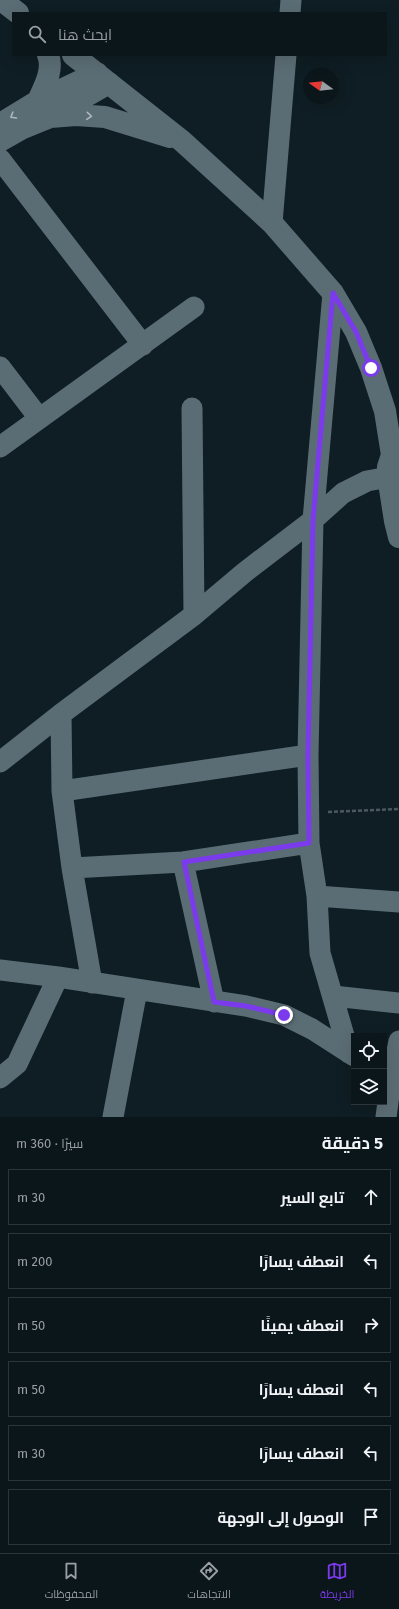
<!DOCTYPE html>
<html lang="ar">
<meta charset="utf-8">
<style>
:root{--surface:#0b161b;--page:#192328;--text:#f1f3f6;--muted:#9a9fa3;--line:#2b353a;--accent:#7c3aed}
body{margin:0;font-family:"Fira Sans",Cairo,sans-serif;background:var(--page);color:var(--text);direction:rtl}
.controls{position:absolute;right:12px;bottom:12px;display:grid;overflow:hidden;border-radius:0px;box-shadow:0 4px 16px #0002}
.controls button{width:36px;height:36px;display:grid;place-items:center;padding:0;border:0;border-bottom:1px solid var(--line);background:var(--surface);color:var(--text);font:20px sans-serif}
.compass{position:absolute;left:303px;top:68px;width:36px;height:36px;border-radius:50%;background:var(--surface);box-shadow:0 4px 16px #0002;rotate:285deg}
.stop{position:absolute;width:12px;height:12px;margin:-9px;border:3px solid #7c3aed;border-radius:50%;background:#fff}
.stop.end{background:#7c3aed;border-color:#fff;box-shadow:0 1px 4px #0008}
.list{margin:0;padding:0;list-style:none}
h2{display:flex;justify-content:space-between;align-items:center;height:52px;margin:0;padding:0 16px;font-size:17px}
h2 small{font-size:13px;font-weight:400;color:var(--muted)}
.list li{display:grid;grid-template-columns:26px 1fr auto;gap:12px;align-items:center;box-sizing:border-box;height:56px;margin:0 8px 8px;padding:0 8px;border:1px solid var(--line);border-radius:0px}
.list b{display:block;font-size:15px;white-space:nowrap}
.list em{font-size:13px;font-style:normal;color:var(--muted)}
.icon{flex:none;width:22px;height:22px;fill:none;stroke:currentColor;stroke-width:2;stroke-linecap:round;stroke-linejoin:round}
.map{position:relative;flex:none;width:399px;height:1117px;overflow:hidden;direction:ltr}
.search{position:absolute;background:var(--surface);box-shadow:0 4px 16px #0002;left:12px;right:12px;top:12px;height:44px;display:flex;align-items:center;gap:10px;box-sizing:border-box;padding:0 14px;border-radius:0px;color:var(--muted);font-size:15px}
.sheet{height:436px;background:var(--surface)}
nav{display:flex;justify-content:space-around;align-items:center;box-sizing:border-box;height:56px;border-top:1px solid var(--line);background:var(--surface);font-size:11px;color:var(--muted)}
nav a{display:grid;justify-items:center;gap:2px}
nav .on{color:var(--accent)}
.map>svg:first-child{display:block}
</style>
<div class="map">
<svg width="399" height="1117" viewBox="0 0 399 1117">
<rect width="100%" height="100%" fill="#0f1e24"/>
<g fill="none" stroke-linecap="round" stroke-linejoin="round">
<path stroke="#4b595e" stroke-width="2.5" stroke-dasharray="4 2" stroke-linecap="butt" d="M328 812 399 809"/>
<path stroke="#5b6d74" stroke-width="21" d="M290 13 291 0
M0 159 143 345
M272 223 286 55
M333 293 313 520 308 755 309 843 317 896 320 953 349 1053
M0 367 39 418
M192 408 194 615
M0 447 194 307
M61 714 62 791 72 868 92 983
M0 762 61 714 194 615 245 572 313 520 343 493 367 481 399 475
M62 791 308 755
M183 862 214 1002
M72 868 183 862 309 843
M317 896 399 902
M0 970 58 977 246 1006 284 1015 312 1029 354 1056
M333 996 399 1003
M0 1078 17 1064 58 977
M113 1117 137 990
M386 1117 391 1080 399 1041"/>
<path stroke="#5b6d74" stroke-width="22" d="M1 0 18 13
M73 55 182 141 272 223 333 293 356 332 371 368 385 411 392 455 388 467V476L395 521 399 537
M38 101C44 87 54 70 48 55
M50 117 76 115 105 117 170 137
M0 124 38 101 97 73
M0 141 23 128 50 117 109 83"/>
</g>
<defs><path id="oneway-chevron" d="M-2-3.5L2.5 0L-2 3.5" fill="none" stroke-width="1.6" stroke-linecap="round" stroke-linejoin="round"/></defs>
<g stroke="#abb8bd">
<use href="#oneway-chevron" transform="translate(13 116) rotate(149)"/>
<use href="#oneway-chevron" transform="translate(89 116) rotate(5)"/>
</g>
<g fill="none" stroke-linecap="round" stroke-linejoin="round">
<path stroke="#7c3aed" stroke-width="5" d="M284 1015 246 1006 214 1002 184 862 309 843 308 755 313 520 333 293 356 332 371 368"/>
</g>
</svg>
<div class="controls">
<button><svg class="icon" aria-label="locate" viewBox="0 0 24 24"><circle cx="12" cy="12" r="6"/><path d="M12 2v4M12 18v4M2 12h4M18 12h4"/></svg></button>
<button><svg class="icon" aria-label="layers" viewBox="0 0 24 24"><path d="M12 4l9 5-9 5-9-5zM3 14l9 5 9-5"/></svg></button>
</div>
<svg class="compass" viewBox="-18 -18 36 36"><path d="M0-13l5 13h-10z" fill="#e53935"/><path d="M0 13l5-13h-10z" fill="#9a9fa3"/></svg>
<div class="stop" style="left:371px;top:368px"></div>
<div class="stop end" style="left:284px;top:1015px"></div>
<div class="search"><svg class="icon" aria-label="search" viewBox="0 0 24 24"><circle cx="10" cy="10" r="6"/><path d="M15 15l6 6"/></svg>ابحث هنا</div>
</div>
<section class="sheet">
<h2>5 دقيقة<small>سيرًا · 360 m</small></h2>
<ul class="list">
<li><svg class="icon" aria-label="ahead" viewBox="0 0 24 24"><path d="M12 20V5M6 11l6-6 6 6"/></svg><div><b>تابع السير</b></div><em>30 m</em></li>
<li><svg class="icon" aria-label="left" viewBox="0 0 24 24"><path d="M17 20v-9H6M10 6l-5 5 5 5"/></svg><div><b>انعطف يسارًا</b></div><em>200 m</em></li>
<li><svg class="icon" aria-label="right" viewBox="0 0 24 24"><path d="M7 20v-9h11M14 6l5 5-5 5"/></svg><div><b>انعطف يمينًا</b></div><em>50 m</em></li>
<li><svg class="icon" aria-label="left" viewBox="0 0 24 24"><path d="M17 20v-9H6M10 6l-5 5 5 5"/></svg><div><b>انعطف يسارًا</b></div><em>50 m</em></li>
<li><svg class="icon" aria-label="left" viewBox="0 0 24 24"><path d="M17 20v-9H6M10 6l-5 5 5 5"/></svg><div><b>انعطف يسارًا</b></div><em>30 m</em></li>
<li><svg class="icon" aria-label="arrive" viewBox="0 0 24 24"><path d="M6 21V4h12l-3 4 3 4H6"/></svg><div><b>الوصول إلى الوجهة</b></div></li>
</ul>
</section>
<nav>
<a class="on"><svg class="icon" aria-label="map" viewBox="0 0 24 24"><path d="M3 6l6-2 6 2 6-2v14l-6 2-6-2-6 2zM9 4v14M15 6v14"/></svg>الخريطة</a>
<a><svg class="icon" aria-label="directions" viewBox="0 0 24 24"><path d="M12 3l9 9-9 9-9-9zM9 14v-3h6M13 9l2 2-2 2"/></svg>الاتجاهات</a>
<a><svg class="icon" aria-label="saved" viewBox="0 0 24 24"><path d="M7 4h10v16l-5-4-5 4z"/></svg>المحفوظات</a>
</nav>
